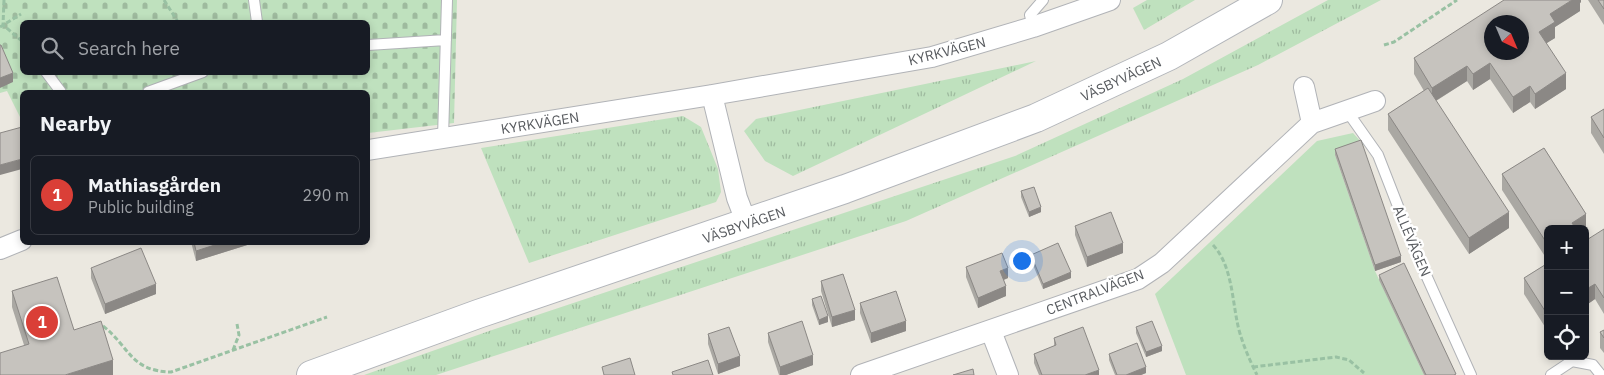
<!DOCTYPE html>
<meta charset="utf-8">
<style>
:root{--surface:#171b24;--page:#242831;--text:#f1f3f6;--muted:#9ea1a6;--line:#363941;--accent:#da3f37}
body{margin:0;font-family:"IBM Plex Sans",sans-serif;background:var(--page);color:var(--text)}
.controls{position:absolute;right:15px;bottom:15px;display:grid;overflow:hidden;border-radius:8px;box-shadow:0 2px 8px #0003}
.controls button{width:45px;height:45px;display:grid;place-items:center;padding:0;border:0;border-bottom:1px solid var(--line);background:var(--surface);color:var(--text);font:25px sans-serif}
.compass{position:absolute;left:1484px;top:15px;width:45px;height:45px;border-radius:50%;background:var(--surface);box-shadow:0 2px 8px #0003;rotate:136deg}
.you{position:absolute;left:1021px;top:260px;width:18px;height:18px;margin:-12px;border:4px solid #fff;border-radius:50%;background:#1a73e8;box-shadow:0 0 0 8px #1a73e833}
.badge{display:grid;place-items:center;width:32px;height:32px;border-radius:50%;background:var(--accent);color:#fff;font-size:16px;font-weight:700}
.pin{position:absolute;translate:-50% -50%;border:2px solid #fff;box-shadow:0 1px 5px #0006}
.list{margin:0;padding:0;list-style:none}
h2{display:flex;justify-content:space-between;align-items:center;height:65px;margin:0;padding:0 20px;font-size:21px}
h2 small{font-size:16px;font-weight:400;color:var(--muted)}
.list li{display:grid;grid-template-columns:32px 1fr auto;gap:15px;align-items:center;box-sizing:border-box;height:80px;margin:0 10px 10px;padding:0 10px;border:1px solid var(--line);border-radius:8px}
.list b{display:block;font-size:19px;white-space:nowrap}
.list p{margin:0;font-size:16px;white-space:nowrap;color:var(--muted)}
.list em{font-size:16px;font-style:normal;color:var(--muted)}
.icon{flex:none;width:28px;height:28px;fill:none;stroke:currentColor;stroke-width:2;stroke-linecap:round;stroke-linejoin:round}
.map{position:relative;flex:none;width:1604px;height:375px;overflow:hidden}
.search{position:absolute;background:var(--surface);box-shadow:0 2px 8px #0003;left:20px;top:20px;width:350px;height:55px;display:flex;align-items:center;gap:12px;box-sizing:border-box;padding:0 18px;border-radius:8px;color:var(--muted);font-size:19px}
.panel{position:absolute;background:var(--surface);box-shadow:0 2px 8px #0003;left:20px;top:90px;width:350px;height:155px;border-radius:8px}
.map>svg:first-child{display:block}
</style>
<div class="map">
<svg width="1604" height="375" viewBox="0 0 1604 375">
<defs>
<pattern id="grass-tufts" width="24" height="20" patternUnits="userSpaceOnUse" patternTransform="scale(1.25)"><rect width="24" height="20" fill="#bfe1be"/><path d="M3 7l-1-3M5 7V3M7 7l1-3M15 17l-1-3M17 17v-4M19 17l1-3" fill="none" stroke="#9eba9e"/></pattern>
<pattern id="cemetery-stones" width="16" height="16" patternUnits="userSpaceOnUse" patternTransform="scale(1.25)"><rect width="16" height="16" fill="#bfe1be"/><path d="M2 7V4a2 2 0 0 1 4 0v3zM10 15v-3a2 2 0 0 1 4 0v3z" fill="#9eba9e"/></pattern>
</defs>
<rect width="100%" height="100%" fill="#ebe8e0"/>
<path fill="url(#grass-tufts)" d="M1147 0H1195L1144 30 1133 8Z
M1328 0H1381L1258 65 906 221 436 375H364L492 330 1015 156 1183 79Z
M1036 61 793 176 765 161 744 131 756 119Z
M683 116 701 127 718 169 721 192 716 202 529 263 481 148Z"/>
<path fill="url(#cemetery-stones)" fill-rule="evenodd" d="M0 0H457L454 123 368 133V92H22V121L7 91 0 93ZM22 22H368V72H22Z"/>
<path fill="#bfe1be" d="M1353 133 1364 145 1335 155 1375 271 1424 375H1186L1155 294 1317 141Z"/>
<g fill="none" stroke-linecap="round" stroke-linejoin="round">
<defs>
<path id="service" d="M254 0 257 22
M1033 27 1030 15 1043 0
M368 45 446 40
M46 72 61 92
M148 92 203 72
M1347 111 1378 155 1417 255 1471 375
M443 138 447 0
M1551 375 1572 361 1593 365 1601 375"/>
<path id="minor" d="M1304 87 1312 123
M712 95 737 198 747 224
M368 150 712 95 932 57 1033 27 1110 0
M0 249 22 240
M991 331 1008 375
M861 375 1138 279 1162 263 1312 123 1375 101"/>
<path id="secondary" d="M311 375 478 314 845 189 1036 118 1169 56 1268 0"/>
</defs>
<use href="#service" stroke="#b1b3b7" stroke-width="12"/>
<use href="#minor" stroke="#b1b3b7" stroke-width="22"/>
<use href="#secondary" stroke="#b2b5ba" stroke-width="30"/>
<path stroke="#99c1a3" stroke-width="3" stroke-dasharray="5 2.5" stroke-linecap="butt" d="M4 0 3 25 22 41
M164 0 178 22
M0 27 21 14
M1384 45 1394 42 1457 0
M1213 245C1231 264 1232 296 1237 321 1240 338 1249 359 1257 375
M103 326C130 347 130 371 171 372L327 317
M233 350 239 335 237 324
M1253 367 1336 357 1349 360 1364 373"/>
<use href="#service" stroke="#fff" stroke-width="10"/>
<use href="#minor" stroke="#fff" stroke-width="20"/>
<use href="#secondary" stroke="#fff" stroke-width="28"/>
</g>
<path fill="#aaa8a3" d="M1581 0V2L1580 3V11L1555 27V38L1546 43 1566 89 1535 109 1530 102 1513 113 1490 79 1473 90 1467 81 1436 101 1509 228 1469 254 1388 130V114L1424 91 1414 74V58Z
M1588 0H1604V25Z
M1604 109V154L1591 133V117Z
M1544 148 1586 214V230L1585 231V229H1548V257L1546 258 1502 190V174Z
M1335 149 1401 262 1375 271 1335 155Z
M1021 191 1041 212 1029 217 1021 197Z
M1075 226 1123 253 1087 267 1075 235Z
M1604 229V314L1595 299 1585 306Z
M191 242H257L196 261Z
M1031 255 1071 278 1043 289 1031 260Z
M1548 263V330H1547L1524 294V278Z
M966 267 1008 278 1004 280 1006 296 978 308 966 277Z
M91 268 156 294 105 314 91 278Z
M1379 275 1456 375H1424L1379 280Z
M821 281 855 320 832 327 821 291Z
M12 291 74 330 113 375 24 345 12 307Z
M812 299 828 322 819 325 812 305Z
M860 303 906 331 871 343 860 313Z
M1136 327 1162 351 1146 357 1136 333Z
M1604 330V353L1600 348V332Z
M768 333 813 365 786 375H779L768 342Z
M708 334 740 366 718 374 708 344Z
M1054 338 1099 375H1039L1034 363V354L1054 346Z
M1109 354 1146 373 1141 375H1115L1109 360Z"/>
<path fill="#8b8885" d="M1572 0H1581V2L1580 3V11L1555 27V38L1539 48V32L1550 14Z
M1490 63V79L1473 90V74Z
M1467 66V81L1432 103V88Z
M13 73V82L0 88V78Z
M1566 73V89L1535 109V94Z
M1530 86V102L1513 113V97Z
M22 159V169L0 175V165Z
M1041 207V212L1029 217V212Z
M1509 212V228L1469 254V238Z
M1586 214V230L1585 231V229H1572V223Z
M1548 241V257L1546 258V242Z
M224 242H257L196 261V251Z
M1123 243V253L1087 267V257Z
M1401 256V262L1375 271V265Z
M1008 268V278L1000 281V271Z
M1071 272V278L1043 289V284Z
M156 284V294L105 314V304Z
M1595 284V299L1585 306V290Z
M1006 286V296L978 308V298Z
M855 310V320L832 327V317Z
M1547 314H1548L1547 330Z
M828 316V322L819 325V320Z
M906 321V331L871 343V333Z
M1162 346V351L1146 357V352Z
M813 355V365L786 375H780V367Z
M740 356V366L718 374V364Z
M113 360V375H65Z
M1146 367V373L1141 375H1126Z
M1099 370V375H1085Z"/>
<path fill="#c6c3be" stroke="#8b8885" fill-rule="evenodd" d="M1504 0H1572L1550 14 1555 22 1539 32 1566 73 1535 94 1530 86 1513 97 1490 63 1473 74 1467 66 1432 88 1414 58ZM1492 22H1522V52H1492Z
M1598 0H1604V9Z
M0 45H1L13 73 0 78Z
M1428 88 1509 212 1469 238 1388 114Z
M1604 109V138L1591 117Z
M22 127V159L0 165V133Z
M1361 140 1401 256 1375 265 1335 149Z
M1544 148 1586 214 1572 223 1576 229H1548V241L1546 242 1502 174Z
M1034 187 1041 207 1029 212 1021 191Z
M1111 212 1123 243 1087 257 1075 226Z
M1604 229V298L1595 284 1585 290V241Z
M194 242H224L196 251Z
M1058 243 1071 272 1043 284 1031 255Z
M141 248 156 284 105 304 91 268Z
M1002 253 1008 268 1000 271 1006 286 978 298 966 267Z
M1404 263 1456 374 1454 375H1426L1379 275Z
M1548 263V314H1547L1524 278Z
M843 274 855 310 832 317 821 281Z
M57 277 74 330 101 321 113 360 65 375H0V353L29 344 12 291Z
M896 291 906 321 871 333 860 303Z
M821 296 828 316 819 320 812 299Z
M802 321 813 355 780 367 768 333Z
M1152 321 1162 346 1146 352 1136 327Z
M729 327 740 356 718 364 708 334Z
M1083 327 1099 370 1085 375H1042L1034 354 1056 345 1054 338Z
M1604 330V338L1600 332Z
M1137 343 1146 367 1126 375H1117L1109 354Z
M630 358 635 375H604L602 367Z
M708 360 713 375H673L672 372Z
M973 369 974 375H953Z"/>
<g text-anchor="middle" stroke-width="5" stroke-linejoin="round" paint-order="stroke">
<g font-size="14" fill="#595c60" stroke="#fff">
<text transform="translate(947 51) rotate(-14)" y="5">KYRKVÄGEN</text>
<text transform="translate(1121 79) rotate(-25)" y="5">VÄSBYVÄGEN</text>
<text transform="translate(540 123) rotate(-9)" y="5">KYRKVÄGEN</text>
<text transform="translate(744 225) rotate(-19)" y="5">VÄSBYVÄGEN</text>
<text transform="translate(1412 241) rotate(67)" y="5">ALLÉVÄGEN</text>
<text transform="translate(1095 292) rotate(-21)" y="5">CENTRALVÄGEN</text>
</g>
</g>
</svg>
<div class="controls">
<button>+</button>
<button>−</button>
<button><svg class="icon" aria-label="locate" viewBox="0 0 24 24"><circle cx="12" cy="12" r="6"/><path d="M12 2v4M12 18v4M2 12h4M18 12h4"/></svg></button>
</div>
<svg class="compass" viewBox="-18 -18 36 36"><path d="M0-13l5 13h-10z" fill="#e53935"/><path d="M0 13l5-13h-10z" fill="#9ea1a6"/></svg>
<div class="you"></div>
<div class="pin badge" style="left:42px;top:322px">1</div>
<div class="search"><svg class="icon" aria-label="search" viewBox="0 0 24 24"><circle cx="10" cy="10" r="6"/><path d="M15 15l6 6"/></svg>Search here</div>
<section class="panel">
<h2>Nearby<small></small></h2>
<ul class="list">
<li><span class="badge">1</span><div><b>Mathiasgården</b><p>Public building</p></div><em>290 m</em></li>
</ul>
</section>
</div>
